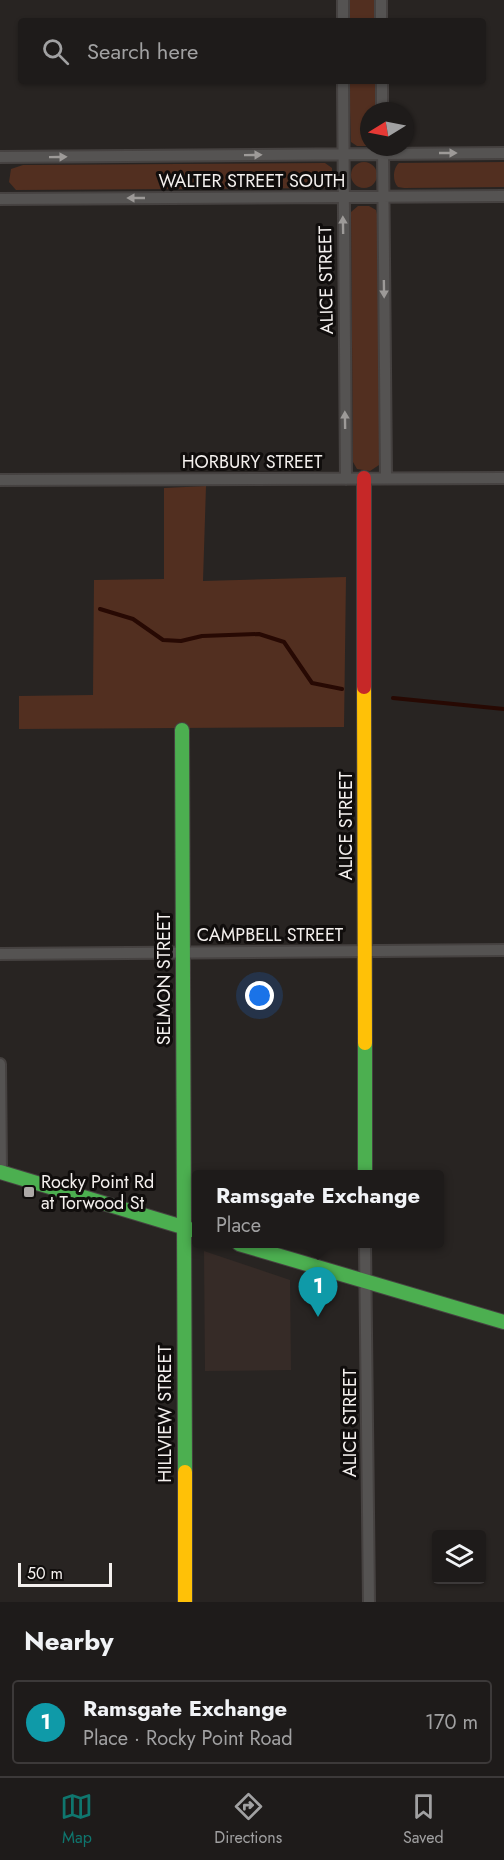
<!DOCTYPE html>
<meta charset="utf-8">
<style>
:root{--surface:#1e1b1a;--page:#262423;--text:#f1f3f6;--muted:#a1a1a2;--line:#3c3939;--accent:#0f766e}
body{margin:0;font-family:Jost,sans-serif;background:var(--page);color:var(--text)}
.controls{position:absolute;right:18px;bottom:18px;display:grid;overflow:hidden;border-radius:6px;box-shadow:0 2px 4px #0004}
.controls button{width:54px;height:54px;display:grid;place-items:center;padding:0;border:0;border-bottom:2px solid var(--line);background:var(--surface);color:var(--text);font:30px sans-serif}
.compass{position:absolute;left:360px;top:102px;width:54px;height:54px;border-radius:50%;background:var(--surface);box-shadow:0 2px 4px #0004;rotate:260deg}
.scale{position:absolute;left:18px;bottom:15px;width:94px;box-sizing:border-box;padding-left:6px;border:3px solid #f4f0ee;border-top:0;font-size:16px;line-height:21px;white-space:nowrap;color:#f4f0ee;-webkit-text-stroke:4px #100d0c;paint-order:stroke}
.you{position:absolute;left:260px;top:996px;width:21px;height:21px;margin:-15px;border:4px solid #fff;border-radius:50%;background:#1a73e8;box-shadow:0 0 0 9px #1a73e833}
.badge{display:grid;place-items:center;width:39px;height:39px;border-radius:50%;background:var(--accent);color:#fff;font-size:20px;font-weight:700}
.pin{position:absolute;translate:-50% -50px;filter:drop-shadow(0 2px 3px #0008)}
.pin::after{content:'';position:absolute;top:32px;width:21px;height:18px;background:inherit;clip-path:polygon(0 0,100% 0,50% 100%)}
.popup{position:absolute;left:192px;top:1170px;width:252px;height:78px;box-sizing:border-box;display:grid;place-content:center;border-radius:6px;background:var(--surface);filter:drop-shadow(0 2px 4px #0005);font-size:20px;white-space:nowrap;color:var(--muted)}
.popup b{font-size:22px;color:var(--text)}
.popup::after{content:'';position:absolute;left:50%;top:100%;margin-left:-12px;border:12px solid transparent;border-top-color:var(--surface)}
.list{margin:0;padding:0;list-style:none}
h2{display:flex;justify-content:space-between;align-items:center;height:78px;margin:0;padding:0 24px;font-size:26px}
h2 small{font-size:20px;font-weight:400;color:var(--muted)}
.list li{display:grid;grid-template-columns:39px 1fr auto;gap:18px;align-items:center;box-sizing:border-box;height:84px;margin:0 12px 12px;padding:0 12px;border:2px solid var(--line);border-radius:6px}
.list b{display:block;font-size:22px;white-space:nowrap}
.list p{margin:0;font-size:20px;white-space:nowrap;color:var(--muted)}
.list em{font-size:20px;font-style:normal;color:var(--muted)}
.icon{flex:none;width:33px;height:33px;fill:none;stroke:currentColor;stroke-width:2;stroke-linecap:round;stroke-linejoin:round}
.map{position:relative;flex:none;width:504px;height:1602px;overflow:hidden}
.search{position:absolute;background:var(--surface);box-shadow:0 2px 4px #0004;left:18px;right:18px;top:18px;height:66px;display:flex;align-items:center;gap:15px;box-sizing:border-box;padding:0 21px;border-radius:6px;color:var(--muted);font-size:22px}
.sheet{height:174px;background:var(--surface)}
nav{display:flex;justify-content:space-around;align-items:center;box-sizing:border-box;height:84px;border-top:2px solid var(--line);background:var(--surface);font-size:16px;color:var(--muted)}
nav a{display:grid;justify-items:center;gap:3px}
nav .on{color:var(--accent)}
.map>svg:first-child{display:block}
</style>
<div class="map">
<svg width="504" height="1602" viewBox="0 0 504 1602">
<rect width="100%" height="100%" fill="#282422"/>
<path fill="#362b27" d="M204 1251 290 1280 291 1370 205 1371Z"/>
<path fill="#522f20" d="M348 0H376V21H348Z
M349 81H377V111H369V146H357L351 142Z
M351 175a13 13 0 1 1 26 0a13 13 0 1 1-26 0Z
M504 162V187L404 188 398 187C392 181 393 168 399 163Z
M325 163 332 168V182L327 188 16 190 9 182 11 169 23 165Z
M358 206H369L376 210 377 214 380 459 379 465 370 471 357 469 353 462 351 217V212Z
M206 486 203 581 346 577 344 727 19 729V696L93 695 94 580 164 579V488Z"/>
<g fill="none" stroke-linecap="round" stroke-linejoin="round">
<path stroke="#270903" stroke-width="4" d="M100 609 133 619 163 640 181 641 202 636 259 634 284 642 312 683 342 689
M393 698 504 709"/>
<defs>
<path id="street" d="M343 0V21
M381 0V21
M343 81 346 479
M382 81V111
M383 148 386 478
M0 157 504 153
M0 199 504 196
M0 480 504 478
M0 954 504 950
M0 1064 1 1172
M365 1244 369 1602"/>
<path id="fast" d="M182 730 185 1472
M365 1043V1174
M0 1172 196 1231
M239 1244 504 1322"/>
<path id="slow" d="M364 687 365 1043
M185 1472V1602"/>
<path id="jam" d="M364 478V687"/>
</defs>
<use href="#street" stroke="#464241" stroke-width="14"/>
<use href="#fast" stroke="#464241" stroke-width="16"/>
<use href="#slow" stroke="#464241" stroke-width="16"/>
<use href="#jam" stroke="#464241" stroke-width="16"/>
<use href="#street" stroke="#555352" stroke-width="10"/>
<use href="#fast" stroke="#4caf50" stroke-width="14"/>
<use href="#slow" stroke="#ffc107" stroke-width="14"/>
<use href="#jam" stroke="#c62828" stroke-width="14"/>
</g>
<defs><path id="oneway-solid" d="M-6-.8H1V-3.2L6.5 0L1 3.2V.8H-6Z" transform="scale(1.5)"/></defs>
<g fill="#9d9a98">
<use href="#oneway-solid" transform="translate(448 153)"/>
<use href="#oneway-solid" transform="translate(253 155) rotate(-1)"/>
<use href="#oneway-solid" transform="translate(58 157) rotate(-1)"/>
<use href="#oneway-solid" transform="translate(136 198) rotate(180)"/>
<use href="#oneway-solid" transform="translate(343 225) rotate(-91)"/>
<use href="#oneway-solid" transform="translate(384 289) rotate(89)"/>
<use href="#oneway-solid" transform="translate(345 420) rotate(-91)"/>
</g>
<rect fill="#ada9a7" stroke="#100d0c" stroke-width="2" x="23" y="1186" width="12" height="12" rx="3"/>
<g text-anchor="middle" stroke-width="6" stroke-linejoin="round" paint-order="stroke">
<g font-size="18" fill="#f4f0ee" stroke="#100d0c">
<text x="252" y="187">WALTER STREET SOUTH</text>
<text transform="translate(326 280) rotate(-91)" y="6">ALICE STREET</text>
<text x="252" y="468">HORBURY STREET</text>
<text transform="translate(346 826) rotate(-90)" y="6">ALICE STREET</text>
<text x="270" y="941">CAMPBELL STREET</text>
<text transform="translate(164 979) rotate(-90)" y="6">SELMON STREET</text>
<text transform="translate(165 1414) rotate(-90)" y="6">HILLVIEW STREET</text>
<text transform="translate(350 1423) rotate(-90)" y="6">ALICE STREET</text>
</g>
<g font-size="18" fill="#f4f0ee" stroke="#100d0c" text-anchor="start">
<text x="41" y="1188">Rocky Point Rd<tspan x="41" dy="21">at Torwood St</tspan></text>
</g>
</g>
</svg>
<div class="controls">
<button><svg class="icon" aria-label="layers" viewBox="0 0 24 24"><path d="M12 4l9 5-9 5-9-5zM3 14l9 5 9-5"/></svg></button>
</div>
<svg class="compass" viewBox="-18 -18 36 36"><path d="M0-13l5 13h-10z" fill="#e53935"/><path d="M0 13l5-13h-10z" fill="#a1a1a2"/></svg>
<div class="scale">50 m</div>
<div class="you"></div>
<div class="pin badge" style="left:318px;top:1317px;background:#0f9aa8">1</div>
<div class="popup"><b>Ramsgate Exchange</b>Place</div>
<div class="search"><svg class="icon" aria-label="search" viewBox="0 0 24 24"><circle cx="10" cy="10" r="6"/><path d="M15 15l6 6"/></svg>Search here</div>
</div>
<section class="sheet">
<h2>Nearby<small></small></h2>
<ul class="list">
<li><span class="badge" style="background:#0f9aa8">1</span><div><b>Ramsgate Exchange</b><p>Place · Rocky Point Road</p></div><em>170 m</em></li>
</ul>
</section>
<nav>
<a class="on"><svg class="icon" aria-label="map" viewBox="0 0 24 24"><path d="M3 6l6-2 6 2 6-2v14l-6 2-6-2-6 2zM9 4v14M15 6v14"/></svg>Map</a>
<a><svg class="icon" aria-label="directions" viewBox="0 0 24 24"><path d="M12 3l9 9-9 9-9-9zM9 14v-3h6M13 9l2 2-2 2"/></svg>Directions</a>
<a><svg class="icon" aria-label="saved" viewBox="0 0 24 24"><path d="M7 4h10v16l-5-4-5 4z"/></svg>Saved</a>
</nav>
